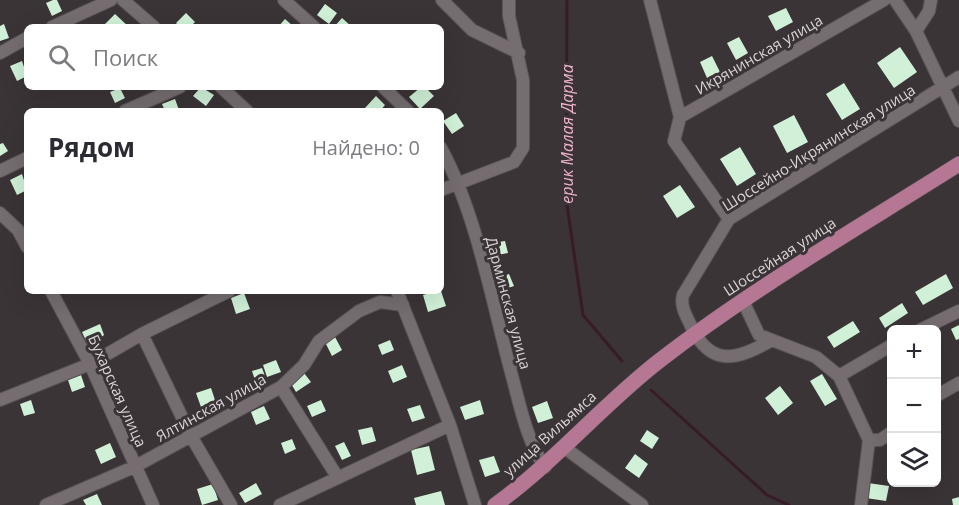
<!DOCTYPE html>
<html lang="ru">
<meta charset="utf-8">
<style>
:root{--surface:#fff;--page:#f7f7f7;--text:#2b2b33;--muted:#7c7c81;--line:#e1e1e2}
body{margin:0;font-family:"Open Sans",sans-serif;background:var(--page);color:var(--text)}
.controls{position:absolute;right:18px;bottom:18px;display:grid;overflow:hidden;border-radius:9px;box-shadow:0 6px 24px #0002}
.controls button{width:54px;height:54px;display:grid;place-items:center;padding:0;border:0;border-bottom:2px solid var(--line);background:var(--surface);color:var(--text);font:30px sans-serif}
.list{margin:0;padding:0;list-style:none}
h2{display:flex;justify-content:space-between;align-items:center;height:78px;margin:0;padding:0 24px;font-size:26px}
h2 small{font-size:20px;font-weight:400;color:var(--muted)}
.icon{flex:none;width:33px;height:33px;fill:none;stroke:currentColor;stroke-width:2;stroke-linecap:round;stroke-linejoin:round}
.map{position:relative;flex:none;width:959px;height:505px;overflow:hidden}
.search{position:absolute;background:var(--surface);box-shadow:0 6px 24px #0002;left:24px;top:24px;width:420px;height:66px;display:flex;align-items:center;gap:15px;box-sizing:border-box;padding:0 21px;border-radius:9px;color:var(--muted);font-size:22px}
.panel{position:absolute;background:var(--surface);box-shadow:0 6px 24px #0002;left:24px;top:108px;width:420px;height:186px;border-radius:9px}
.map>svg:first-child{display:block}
</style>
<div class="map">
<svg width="959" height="505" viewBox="0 0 959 505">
<rect width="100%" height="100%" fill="#3b3437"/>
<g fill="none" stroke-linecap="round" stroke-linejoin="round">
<path stroke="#371b28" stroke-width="3" d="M567 0 566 198 583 315 622 361
M651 390 767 495 789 505"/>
</g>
<path fill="#d0f1d8" d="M53 0H57L62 11 52 16 46 3Z
M325 4 337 13 329 24 317 15Z
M786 8 793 22 776 31 768 16Z
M186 13 195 22 190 27H180L176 23Z
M115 14 129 27H108L105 24Z
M342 18 352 27H334Z
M285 19 294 27H278Z
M4 24 9 38 0 41V26Z
M739 37 748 53 736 60 727 43Z
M900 47 917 72 894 88 877 63Z
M712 56 720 72 707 78 700 62Z
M22 61 27 76 17 81 10 66Z
M844 83 860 109 842 120 826 94Z
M201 87 214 95 206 106 193 96Z
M421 87H425L434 96 420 109 409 97Z
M120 88 125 98 115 103 110 92Z
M376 96 385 105 380 111H368L365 108Z
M175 99 179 110 165 111 162 104Z
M456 113 464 126 452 134 443 121Z
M794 115 808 142 787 153 773 126Z
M3 143 8 151 0 156V144Z
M740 147 756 174 737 186 720 159Z
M22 174 27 190 17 195 10 180Z
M680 185 695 207 677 218 663 196Z
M505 241 508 253 487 257 485 244Z
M509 274 514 286 497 292 492 280Z
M946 274 953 288 923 305 915 292Z
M436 291H441L446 306 428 312 423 295Z
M244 293 250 309 236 314 231 298Z
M902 303 908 313 885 328 879 318Z
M853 321 860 332 834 348 827 337Z
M100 324 104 335 89 347 82 332Z
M959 325V339L956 340 951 329Z
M335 337 342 350 332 356 325 342Z
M390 340 394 350 382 355 378 345Z
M523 351 526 366 515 368 512 358Z
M276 360 281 372 267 377 263 365Z
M402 365 407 377 393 383 388 371Z
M262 368 266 379 256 383 252 371Z
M304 373 311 382 296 392 290 382Z
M822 374 837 399 825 406 810 381Z
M81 375 85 387 72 392 68 380Z
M780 386 793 403 778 415 765 398Z
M211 388 216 403 201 407 196 393Z
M31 400 35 413 24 416 20 404Z
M321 400 326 411 312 417 307 406Z
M480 400 484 414 465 420 460 407Z
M547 401 553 418 538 423 532 407Z
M420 405 425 418 412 422 407 409Z
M264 406 270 419 256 425 251 412Z
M372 427 376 441 362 445 358 430Z
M647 430 659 438 652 449 640 441Z
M292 439 296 449 285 454 281 443Z
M344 442 351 456 342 460 335 446Z
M110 443 116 457 101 464 95 450Z
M429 446 435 470 417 475 411 450Z
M635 454 648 464 639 478 625 468Z
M494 456 500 472 485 477 479 460Z
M256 483 262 494 245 503 239 493Z
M868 483 889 486 886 501 866 498Z
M213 484 218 500 202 505 197 489Z
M441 491 445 505H416L414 498Z
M97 494 102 505H86L83 500Z
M959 497V505H953L952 499Z"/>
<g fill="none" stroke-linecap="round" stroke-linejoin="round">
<defs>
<path id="minor" d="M123 0 154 27
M284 0 314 27
M442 0 472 30 519 53
M650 0 680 117 674 141 729 219
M895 0 916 31 959 121
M52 27 111 0
M916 31 929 11 931 0
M0 53 27 38
M221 87 247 111
M383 87 408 111
M125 111 180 87
M680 117 884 0
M441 148C477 215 492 302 512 376 520 405 527 442 545 467
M0 171 27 158
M441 190 514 162 523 148V80L509 16V0
M0 213 18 230 27 247
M51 291 90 364 153 505
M397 291 450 425 475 505
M743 301 759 335 816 357 839 376 892 345
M920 330 959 311
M142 334 191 436 231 505
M772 340C737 360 711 368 691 326 686 315 680 306 683 295L729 219 959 77
M839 376 869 440H880L892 432
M281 387 338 478
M936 396 959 383
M0 400 90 364 142 334 229 291
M565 448 642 505
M46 505 134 467 281 387 304 365 319 341 359 311 380 302 403 305
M280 505 450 425
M861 505 869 440"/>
<path id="primary" d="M495 505C555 462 601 406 659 361 753 288 858 228 959 164"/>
</defs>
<use href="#minor" stroke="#595356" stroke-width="14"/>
<use href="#primary" stroke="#595356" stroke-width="16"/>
<use href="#minor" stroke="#756d70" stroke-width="12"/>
<use href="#primary" stroke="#b67795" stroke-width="15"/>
</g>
<g text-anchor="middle" stroke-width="6" stroke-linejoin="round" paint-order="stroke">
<g font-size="15" fill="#d8d3d5" stroke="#3b3437">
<text transform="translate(759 55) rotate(-30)" y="5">Икрянинская улица</text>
<text transform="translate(819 148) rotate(-32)" y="5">Шоссейно-Икрянинская улица</text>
<text transform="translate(780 257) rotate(-33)" y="5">Шоссейная улица</text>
<text transform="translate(508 303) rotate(75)" y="5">Дарминская улица</text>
<text transform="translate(117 391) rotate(66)" y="5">Бухарская улица</text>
<text transform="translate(211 408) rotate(-29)" y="5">Ялтинская улица</text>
<text transform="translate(550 434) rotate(-42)" y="5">улица Вильямса</text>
</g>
<g font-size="16" font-style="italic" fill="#efb2cd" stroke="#3b3437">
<text transform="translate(567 134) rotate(-90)" y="6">ерик Малая Дарма</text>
</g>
</g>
</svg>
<div class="controls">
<button>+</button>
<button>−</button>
<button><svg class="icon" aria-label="layers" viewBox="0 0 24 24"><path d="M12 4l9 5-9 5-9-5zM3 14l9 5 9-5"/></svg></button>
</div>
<div class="search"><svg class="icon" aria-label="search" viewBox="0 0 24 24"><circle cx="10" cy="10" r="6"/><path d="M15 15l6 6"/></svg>Поиск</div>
<section class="panel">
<h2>Рядом<small>Найдено: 0</small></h2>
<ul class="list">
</ul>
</section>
</div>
